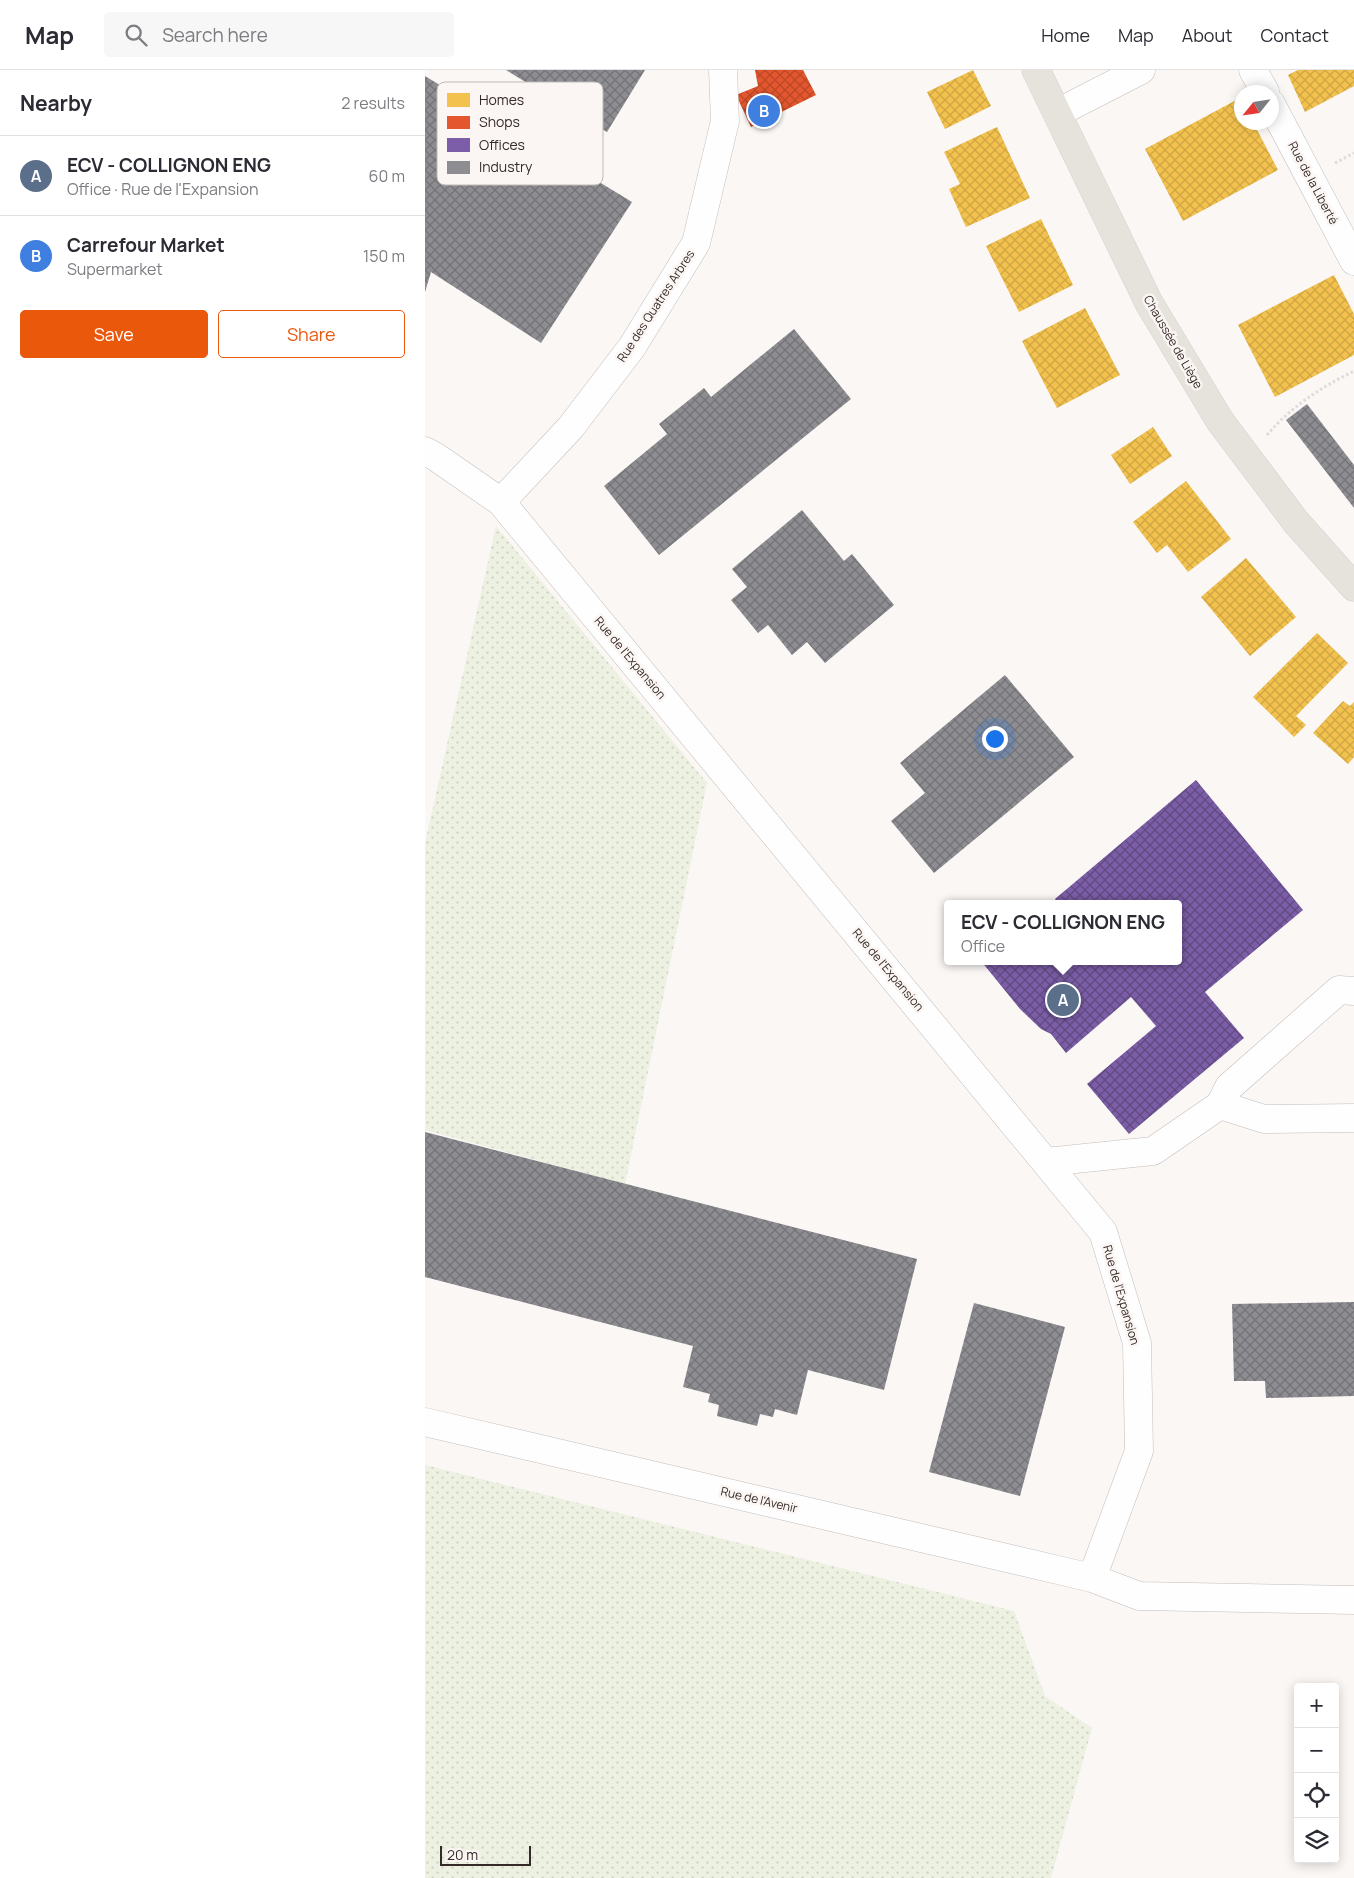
<!DOCTYPE html>
<meta charset="utf-8">
<style>
:root{--surface:#fff;--page:#f7f7f7;--text:#2b2b33;--muted:#7c7c81;--line:#e1e1e2;--accent:#ea580c}
body{margin:0;font-family:Manrope,sans-serif;background:var(--page);color:var(--text)}
.controls{position:absolute;right:15px;bottom:15px;display:grid;overflow:hidden;border-radius:5px;box-shadow:0 2px 12px #0003}
.controls button{width:45px;height:45px;display:grid;place-items:center;padding:0;border:0;border-bottom:1px solid var(--line);background:var(--surface);color:var(--text);font:25px sans-serif}
.compass{position:absolute;left:809px;top:15px;width:45px;height:45px;border-radius:50%;background:var(--surface);box-shadow:0 2px 12px #0003;rotate:240deg}
.scale{position:absolute;left:15px;bottom:12px;width:91px;box-sizing:border-box;padding-left:5px;border:2px solid #342a27;border-top:0;font-size:14px;line-height:18px;white-space:nowrap;color:#342a27;-webkit-text-stroke:4px #fbf6f4;paint-order:stroke}
.you{position:absolute;left:569px;top:668px;width:18px;height:18px;margin:-12px;border:4px solid #fff;border-radius:50%;background:#1a73e8;box-shadow:0 0 0 8px #1a73e833}
.badge{display:grid;place-items:center;width:32px;height:32px;border-radius:50%;background:var(--accent);color:#fff;font-size:16px;font-weight:700}
.pin{position:absolute;translate:-50% -50%;border:2px solid #fff;box-shadow:0 1px 5px #0006}
.popup{position:absolute;left:519px;top:830px;width:238px;height:65px;box-sizing:border-box;display:grid;place-content:center;border-radius:5px;background:var(--surface);filter:drop-shadow(0 1px 4px #0005);font-size:16px;white-space:nowrap;color:var(--muted)}
.popup b{font-size:19px;color:var(--text)}
.popup::after{content:'';position:absolute;left:50%;top:100%;margin-left:-10px;border:10px solid transparent;border-top-color:var(--surface)}
.list{margin:0;padding:0;list-style:none}
h2{display:flex;justify-content:space-between;align-items:center;height:65px;margin:0;padding:0 20px;font-size:21px}
h2 small{font-size:16px;font-weight:400;color:var(--muted)}
.list li{display:grid;grid-template-columns:32px 1fr auto;gap:15px;align-items:center;box-sizing:border-box;height:80px;padding:0 20px;border-top:1px solid var(--line)}
.list b{display:block;font-size:19px;white-space:nowrap}
.list p{margin:0;font-size:16px;white-space:nowrap;color:var(--muted)}
.list em{font-size:16px;font-style:normal;color:var(--muted)}
.actions{display:flex;gap:10px;padding:15px 20px}
.actions a{flex:1;padding:11px 0;border:1px solid var(--accent);border-radius:5px;text-align:center;font-size:18px;color:var(--accent)}
.actions .main{background:var(--accent);color:#fff}
.icon{flex:none;width:28px;height:28px;fill:none;stroke:currentColor;stroke-width:2;stroke-linecap:round;stroke-linejoin:round}
.map{position:relative;flex:none;width:929px;height:1808px;overflow:hidden}
header{display:flex;align-items:center;gap:30px;box-sizing:border-box;height:70px;padding:0 25px;background:var(--surface);border-bottom:1px solid var(--line)}
header strong{font-size:24px}
nav{display:flex;gap:28px;margin-inline-start:auto;font-size:18px}
.search{width:350px;height:45px;background:var(--page);display:flex;align-items:center;gap:12px;box-sizing:border-box;padding:0 18px;border-radius:5px;color:var(--muted);font-size:19px}
main{display:flex}
aside{flex:1;background:var(--surface)}
.map>svg:first-child{display:block}
</style>
<header>
<strong>Map</strong>
<div class="search"><svg class="icon" aria-label="search" viewBox="0 0 24 24"><circle cx="10" cy="10" r="6"/><path d="M15 15l6 6"/></svg>Search here</div>
<nav><a>Home</a><a>Map</a><a>About</a><a>Contact</a></nav>
</header>
<main>
<aside>
<h2>Nearby<small>2 results</small></h2>
<ul class="list">
<li><span class="badge" style="background:#5c6f8a">A</span><div><b>ECV - COLLIGNON ENG</b><p>Office · Rue de l'Expansion</p></div><em>60 m</em></li>
<li><span class="badge" style="background:#3f7fe0">B</span><div><b>Carrefour Market</b><p>Supermarket</p></div><em>150 m</em></li>
</ul>
<div class="actions"><a class="main">Save</a><a>Share</a></div>
</aside>
<div class="map">
<svg width="929" height="1808" viewBox="0 0 929 1808">
<defs>
<pattern id="grass-dots" width="8" height="8" patternUnits="userSpaceOnUse" patternTransform="scale(1.25)"><rect width="8" height="8" fill="#edf1e2"/><path d="M2 2h.1M6 6h.1" fill="none" stroke="#cccfc2" stroke-width="1.8" stroke-linecap="round"/></pattern>
<pattern id="homes-cross-hatch" width="8" height="8" patternUnits="userSpaceOnUse" patternTransform="scale(1.25)"><rect width="8" height="8" fill="#f2c14e"/><path d="M0 0l8 8M0 8l8-8" fill="none" stroke="#d0a644"/></pattern>
<pattern id="shops-cross-hatch" width="8" height="8" patternUnits="userSpaceOnUse" patternTransform="scale(1.25)"><rect width="8" height="8" fill="#e4572e"/><path d="M0 0l8 8M0 8l8-8" fill="none" stroke="#ba4827"/></pattern>
<pattern id="offices-cross-hatch" width="8" height="8" patternUnits="userSpaceOnUse" patternTransform="scale(1.25)"><rect width="8" height="8" fill="#7b5ea7"/><path d="M0 0l8 8M0 8l8-8" fill="none" stroke="#604a80"/></pattern>
<pattern id="industry-cross-hatch" width="8" height="8" patternUnits="userSpaceOnUse" patternTransform="scale(1.25)"><rect width="8" height="8" fill="#8d8d92"/><path d="M0 0l8 8M0 8l8-8" fill="none" stroke="#747377"/></pattern>
</defs>
<rect width="100%" height="100%" fill="#faf7f5"/>
<path fill="url(#grass-dots)" d="M71 456 282 713 200 1114 0 1060V773Z
M0 1395 589 1541 620 1626 667 1658 626 1808H0Z"/>
<path fill="url(#homes-cross-hatch)" d="M548 0 566 36 520 59 502 22Z
M873 0H929V16L880 42 863 5Z
M815 28 816 52H828L853 100 758 151 720 79Z
M572 57 605 128 541 157 524 119 535 114 519 82Z
M616 149 648 215 594 242 561 176Z
M909 205 929 244V285L850 327 813 255Z
M660 238 695 305 632 338 597 271Z
M728 357 747 386 705 414 686 385Z
M761 411 806 469 763 502 742 475 732 483 708 452Z
M821 488 871 547 825 586 776 527Z
M892 563 923 593 871 646 881 655 869 667 828 627Z
M918 631 925 636 929 632V687L923 694 888 663Z"/>
<path fill="url(#shops-cross-hatch)" d="M330 0H378L391 25 326 57 311 25 333 16Z"/>
<path fill="url(#offices-cross-hatch)" d="M771 710 878 840 780 922 819 968 704 1064 662 1014 731 956 706 927 641 983 626 964 616 959 595 939 556 891H753V834H633L630 829Z"/>
<path fill="url(#industry-cross-hatch)" d="M81 0H220L182 62Z
M0 6 207 132 116 273 6 202 0 222Z
M369 259 426 329 234 485 179 416 242 364 234 354 279 318 286 327Z
M882 334 929 395V438L861 350Z
M377 440 419 491 427 484 469 535 400 593 382 572 367 585 343 555 333 563 306 530 322 517 307 499Z
M580 605 649 687 509 803 466 751 500 723 475 693Z
M0 1062 492 1189 459 1320 383 1300 372 1345 350 1339 348 1347 335 1344 332 1356 292 1346 294 1335 283 1332 285 1324 258 1317 268 1276 0 1207Z
M929 1232V1326L841 1328 840 1311H809L807 1234Z
M549 1233 640 1257 595 1426 504 1402Z"/>
<g fill="none" stroke-linecap="round" stroke-linejoin="round">
<defs>
<path id="minor" d="M828 0 840 22
M846 34 929 191
M632 43 716 0
M0 381 11 387 76 432 678 1162 712 1273 714 1381 667 1508
M76 432 146 357 207 277 271 173 300 51 298 0
M795 1035 839 1049 929 1048
M621 1092 728 1081 795 1035 804 1017 914 920 929 921
M0 1352 667 1508 714 1526 929 1530"/>
<path id="major" d="M611 0 724 233 795 351 871 452 929 517"/>
</defs>
<use href="#minor" stroke="#c4bebb" stroke-width="29"/>
<use href="#major" stroke="#d5d1d0" stroke-width="29"/>
<path stroke="#dddcdb" stroke-width="3" stroke-dasharray="2.5 2.5" stroke-linecap="butt" d="M910 93 929 83
M842 365C867 336 895 318 929 301"/>
<use href="#minor" stroke="#fefefe" stroke-width="28"/>
<use href="#major" stroke="#e6e2dc" stroke-width="28"/>
</g>
<g text-anchor="middle" stroke-width="5" stroke-linejoin="round" paint-order="stroke">
<g font-size="12" fill="#342a27" stroke="#fbf6f4">
<text transform="translate(888 113) rotate(62)" y="4">Rue de la Liberté</text>
<text transform="translate(231 236) rotate(-57)" y="4">Rue des Quatres Arbres</text>
<text transform="translate(748 272) rotate(60)" y="4">Chaussée de Liège</text>
<text transform="translate(205 588) rotate(50)" y="4">Rue de l'Expansion</text>
<text transform="translate(463 900) rotate(50)" y="4">Rue de l'Expansion</text>
<text transform="translate(696 1225) rotate(74)" y="4">Rue de l'Expansion</text>
<text transform="translate(334 1430) rotate(13)" y="4">Rue de l'Avenir</text>
</g>
</g>
<rect x="12" y="12" width="166" height="103" rx="8" fill="#fbf6f4" stroke="#bfb9b6" stroke-width="1"/>
<rect x="22" y="23" width="23" height="14" fill="#f2c14e"/>
<rect x="22" y="46" width="23" height="13" fill="#e4572e"/>
<rect x="22" y="68" width="23" height="14" fill="#7b5ea7"/>
<rect x="22" y="91" width="23" height="13" fill="#8d8d92"/>
<g font-size="14" fill="#342a27">
<text x="54" y="35">Homes</text>
<text x="54" y="57">Shops</text>
<text x="54" y="80">Offices</text>
<text x="54" y="102">Industry</text>
</g>
</svg>
<div class="controls">
<button>+</button>
<button>−</button>
<button><svg class="icon" aria-label="locate" viewBox="0 0 24 24"><circle cx="12" cy="12" r="6"/><path d="M12 2v4M12 18v4M2 12h4M18 12h4"/></svg></button>
<button><svg class="icon" aria-label="layers" viewBox="0 0 24 24"><path d="M12 4l9 5-9 5-9-5zM3 14l9 5 9-5"/></svg></button>
</div>
<svg class="compass" viewBox="-18 -18 36 36"><path d="M0-13l5 13h-10z" fill="#e53935"/><path d="M0 13l5-13h-10z" fill="#7c7c81"/></svg>
<div class="scale">20 m</div>
<div class="you"></div>
<div class="pin badge" style="left:638px;top:930px;background:#5c6f8a">A</div>
<div class="popup"><b>ECV - COLLIGNON ENG</b>Office</div>
<div class="pin badge" style="left:339px;top:41px;background:#3f7fe0">B</div>
</div>
</main>
